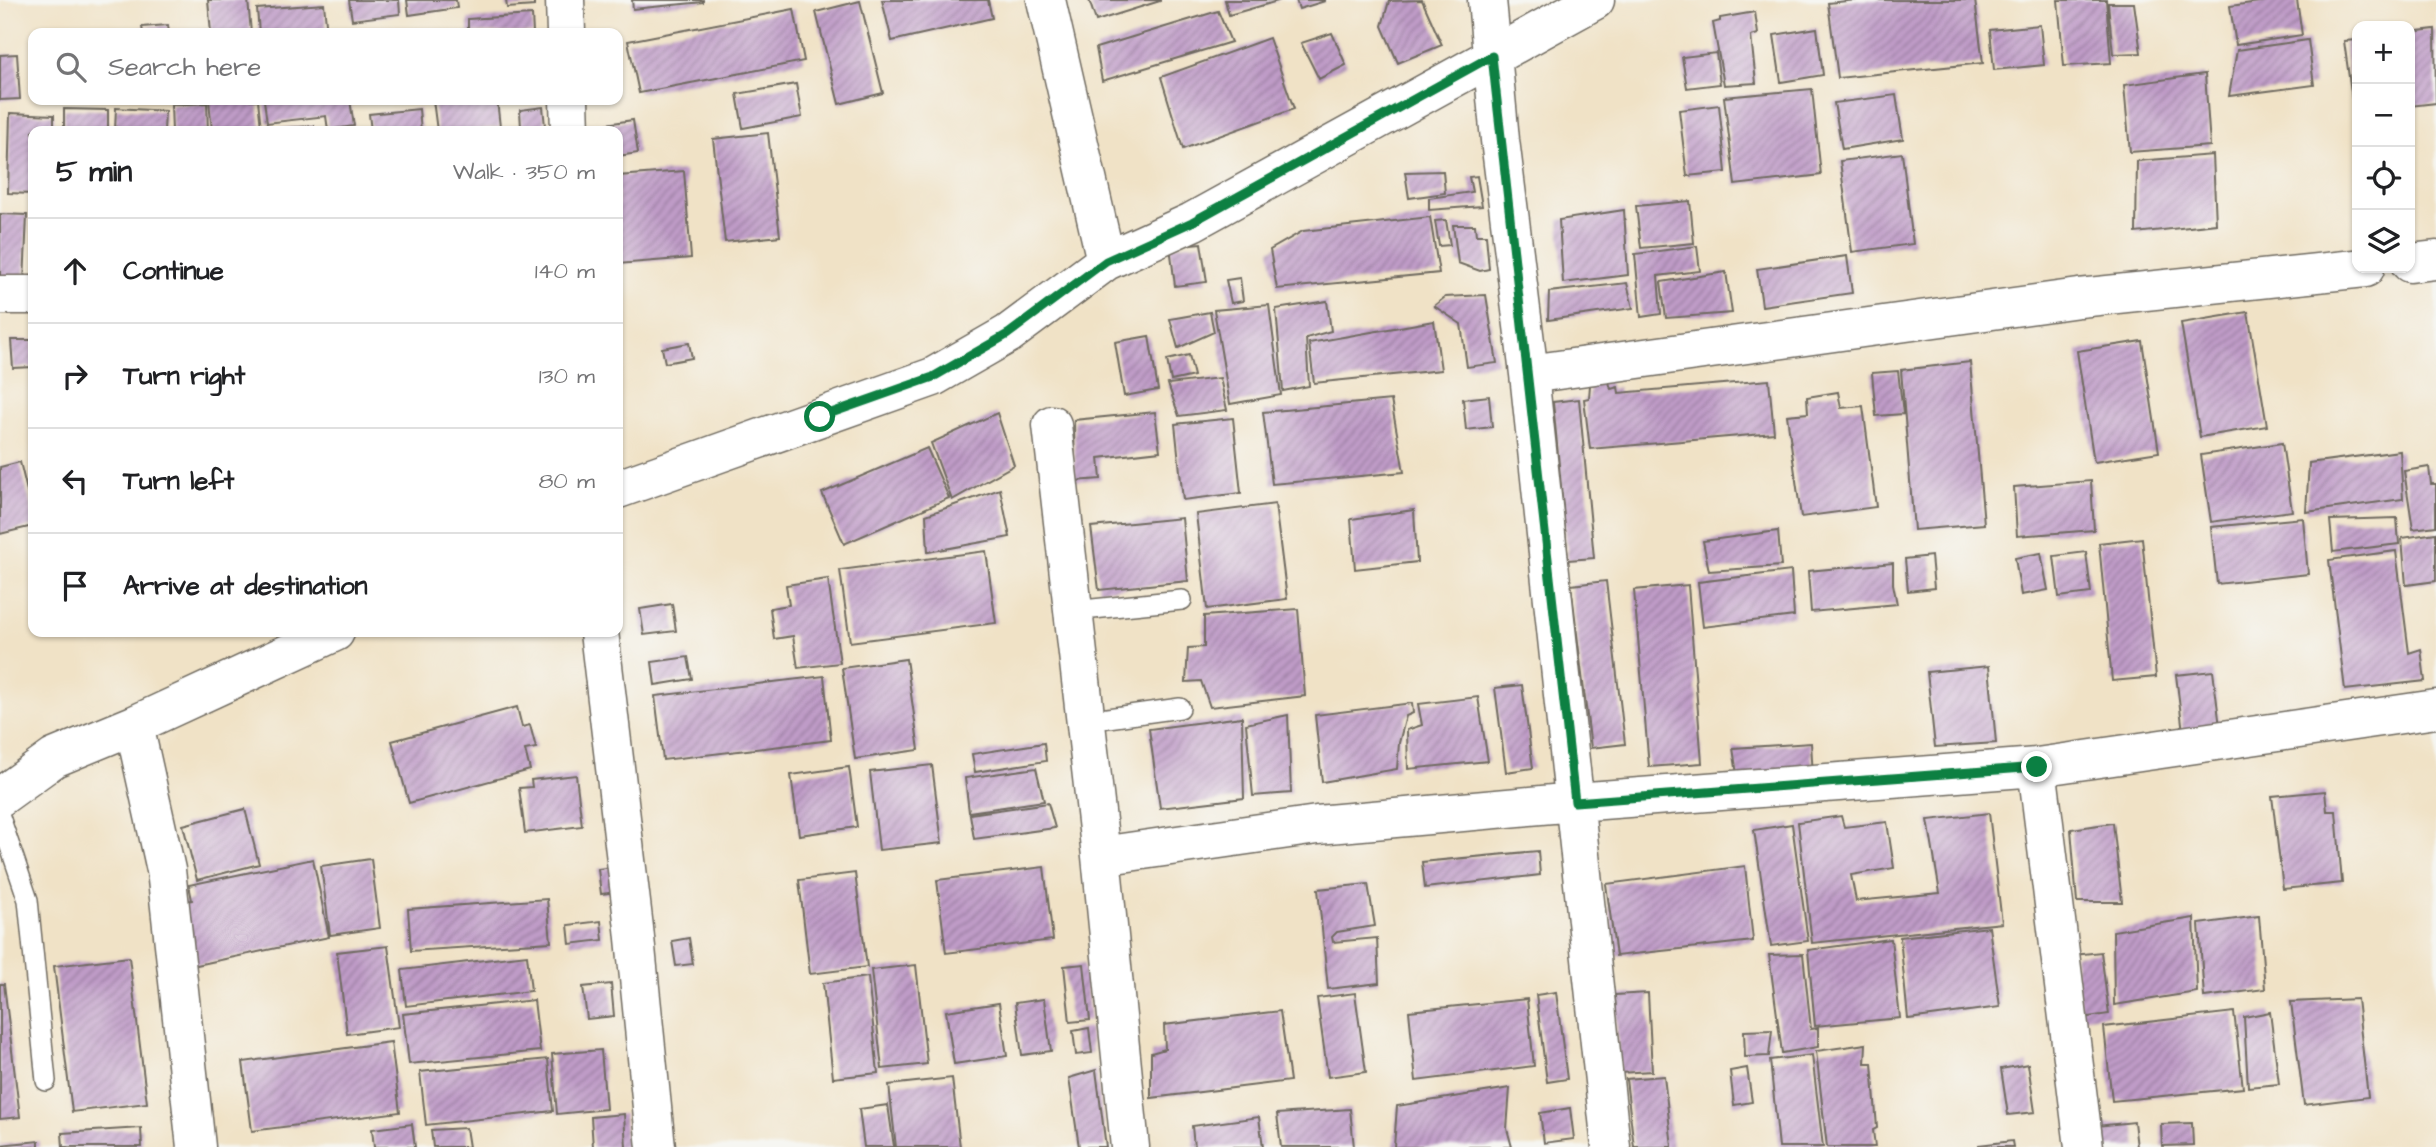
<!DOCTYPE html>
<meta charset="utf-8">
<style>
:root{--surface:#fff;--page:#f6f6f6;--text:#202124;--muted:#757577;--line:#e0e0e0}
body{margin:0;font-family:"Architects Daughter",sans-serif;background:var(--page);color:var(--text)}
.controls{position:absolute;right:21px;top:21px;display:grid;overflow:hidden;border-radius:14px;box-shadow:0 2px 5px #0004}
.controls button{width:63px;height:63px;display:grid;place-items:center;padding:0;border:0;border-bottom:2px solid var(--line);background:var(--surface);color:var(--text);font:35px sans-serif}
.stop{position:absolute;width:21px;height:21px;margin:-16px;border:5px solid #0b8043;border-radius:50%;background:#fff}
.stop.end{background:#0b8043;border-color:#fff;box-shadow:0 2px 7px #0008}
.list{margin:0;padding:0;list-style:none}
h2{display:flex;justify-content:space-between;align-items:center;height:91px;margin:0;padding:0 28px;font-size:30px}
h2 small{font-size:23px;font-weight:400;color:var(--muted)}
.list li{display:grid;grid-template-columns:46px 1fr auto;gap:21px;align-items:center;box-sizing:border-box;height:105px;padding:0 28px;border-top:2px solid var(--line)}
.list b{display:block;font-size:26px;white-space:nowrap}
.list em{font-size:23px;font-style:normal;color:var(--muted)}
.icon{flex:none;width:38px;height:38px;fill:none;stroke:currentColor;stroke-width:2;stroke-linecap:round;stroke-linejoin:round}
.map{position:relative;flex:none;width:2436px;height:1147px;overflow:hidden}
.search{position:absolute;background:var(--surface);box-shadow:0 2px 5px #0004;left:28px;top:28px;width:595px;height:77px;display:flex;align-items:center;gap:18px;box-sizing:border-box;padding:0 24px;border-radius:14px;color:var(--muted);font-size:26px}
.panel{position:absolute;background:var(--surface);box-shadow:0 2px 5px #0004;left:28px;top:126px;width:595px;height:511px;border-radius:14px}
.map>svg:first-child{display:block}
</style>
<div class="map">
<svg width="2436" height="1147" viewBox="0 0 2436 1147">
<defs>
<pattern id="building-hatch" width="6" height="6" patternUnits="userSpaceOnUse" patternTransform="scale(1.75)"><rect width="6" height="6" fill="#bf9bc7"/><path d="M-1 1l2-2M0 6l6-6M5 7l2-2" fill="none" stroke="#9b7fa2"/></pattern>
</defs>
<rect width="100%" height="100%" fill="#f6f6f2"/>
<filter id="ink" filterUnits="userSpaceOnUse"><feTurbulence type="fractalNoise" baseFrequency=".0143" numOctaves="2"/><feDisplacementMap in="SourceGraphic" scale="14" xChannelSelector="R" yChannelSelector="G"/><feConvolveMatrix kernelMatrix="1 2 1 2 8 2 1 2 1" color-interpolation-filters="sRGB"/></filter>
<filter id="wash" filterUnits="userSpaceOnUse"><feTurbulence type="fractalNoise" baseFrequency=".00686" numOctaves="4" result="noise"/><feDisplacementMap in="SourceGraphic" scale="28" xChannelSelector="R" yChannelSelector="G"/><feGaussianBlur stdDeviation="1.57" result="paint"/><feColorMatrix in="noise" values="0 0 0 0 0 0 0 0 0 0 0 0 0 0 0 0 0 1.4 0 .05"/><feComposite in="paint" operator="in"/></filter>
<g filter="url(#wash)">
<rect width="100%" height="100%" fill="#f0e2c6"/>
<g id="blocks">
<path fill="url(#building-hatch)" d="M208 0H248L251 33H211Z
M349 0H399L400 14 352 20Z
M407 0H456L457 8 409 15Z
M506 0H534V6L507 8Z
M632 0H703V2L633 9Z
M882 0H988L992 18 892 41Z
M1089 0H1160V1L1096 21Z
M1225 0H1277L1278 1 1229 15Z
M1296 0H1325V1L1299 9Z
M1422 0 1442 45 1398 63 1382 26 1389 1Z
M1857 0H1975L1983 63 1838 78 1828 3Z
M2058 0H2106L2111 63 2064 66Z
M2273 0H2297L2302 35 2236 45 2230 6Z
M860 1 883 93 839 104 816 12Z
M2108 3H2134L2141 53 2113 54Z
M324 4 327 33H259L257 9Z
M794 9 804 61 639 93 628 41Z
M1218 11 1231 42 1102 81 1096 48Z
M1755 12 1758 34 1751 36 1756 83 1724 85 1713 23 1720 21V18Z
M532 15 533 33H468V19Z
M168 25 169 33H143L142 27Z
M2040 25 2044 65 1994 70 1990 30Z
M1817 28 1823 75 1781 82 1774 35Z
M2435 29 2436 103 2410 106V32Z
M1332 33 1346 65 1319 79 1301 43Z
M1269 38 1294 109 1183 149 1161 77Z
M2308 40 2314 85 2229 96 2237 50Z
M2357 40V113L2354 114 2344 41Z
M1716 53 1720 84 1687 88 1682 57Z
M17 54 20 99 0 100V55Z
M2205 74 2210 146 2130 152 2124 85Z
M796 84 802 117 743 128 737 94Z
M1812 89 1821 175 1735 185 1724 97Z
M1896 95 1903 139 1842 149 1834 103Z
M209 100H258L261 128 243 131H212Z
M264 100H350L354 126 328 130 326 116 267 123Z
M433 100H497L500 127 465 131H437Z
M207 103 208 131H172L171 105Z
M1719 105 1726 172 1687 176 1679 110Z
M543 107 545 126 521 128 520 110Z
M116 108 165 111 164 131H115Z
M64 109 108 110V131H64Z
M419 109 421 131H371L369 114Z
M10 113 54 115V131H33V194L8 193Z
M633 120 638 153 618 156V131H586V127Z
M314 126V131H270L269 129Z
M768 133 780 236 725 242 713 139Z
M1902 153 1913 244 1852 252 1840 161Z
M2213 155 2216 224 2136 233 2137 161Z
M684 171 691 258 618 264V176Z
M1443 171 1445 193 1409 198 1405 172Z
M1477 176 1482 206 1429 210V198L1472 192 1469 177Z
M1690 201 1694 243 1641 248 1636 206Z
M1624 210 1628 275 1563 283 1559 220Z
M0 214 27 215 24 283 0 282Z
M1430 217 1439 273 1277 289 1270 250 1303 231Z
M1446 220 1450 245 1439 246 1435 221Z
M1453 225H1475L1476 235H1486L1489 269 1480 271 1458 263Z
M1201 243 1207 282 1175 286 1170 246Z
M1697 246 1700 271 1658 276 1661 314 1641 317 1635 254Z
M1847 256 1852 293 1762 306 1757 269Z
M1726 272 1732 313 1666 318 1661 282Z
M1240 278 1243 301 1231 303 1226 280Z
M1627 283 1633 308 1548 320 1549 292Z
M1486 295 1497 363 1467 367 1461 324 1434 306 1445 297Z
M1327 301 1331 331 1306 338 1309 386 1283 391 1276 309Z
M1269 305 1281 395 1230 404 1214 310Z
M1210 312 1214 332 1178 348 1170 319Z
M2248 312 2267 426 2200 437 2181 323Z
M1434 321 1441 370 1314 383 1309 343Z
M1149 336 1158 390 1124 396 1115 342Z
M11 340H33V367L13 368Z
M2142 341 2159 452 2094 462 2077 351Z
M689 343 692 358 665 363 662 348Z
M1189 355 1194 376 1171 381 1167 360Z
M1970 362 1984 524 1914 530 1901 370Z
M1898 371 1903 414 1876 416 1872 373Z
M1220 378 1227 410 1179 416 1168 384Z
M1769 380 1774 433 1590 449 1584 399 1589 398 1590 385 1609 382 1611 389 1618 387 1619 393Z
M1838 392 1841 408 1863 406 1876 507 1801 517 1787 415 1808 413 1807 397Z
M1489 396 1492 427 1466 430 1463 399Z
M1579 399 1594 558 1568 560 1553 402Z
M1391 400 1404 472 1272 484 1263 412Z
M1155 412 1160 451 1099 458 1101 479 1075 481 1074 420Z
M997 413 1014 465 952 500 931 443Z
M1233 418 1241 493 1183 500 1175 424Z
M2282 443 2292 511 2211 522 2201 455Z
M927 448 949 498 844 544 822 493Z
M2400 451 2403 499 2306 512 2309 463Z
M20 462 33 515V526L0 534V467Z
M2429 467 2431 484H2436V526L2413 529 2404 471Z
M2091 481 2094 530 2017 536 2014 487Z
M1000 489 1010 537 928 552 926 515Z
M1275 504 1287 599 1207 609 1196 514Z
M1414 510 1417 562 1355 569 1351 519Z
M1182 518 1188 581 1099 590 1091 527Z
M2303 518 2308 574 2217 584 2211 527Z
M2397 518 2399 544 2333 552 2330 520Z
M1778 531 1781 566 1709 571 1703 541Z
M2436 533V581L2406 585 2402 538Z
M2142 538 2156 677 2112 681 2099 543Z
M986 551 996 623 850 642 840 570Z
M2396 551 2409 653 2421 649 2425 681 2345 690 2329 560Z
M2086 552 2091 593 2059 597 2054 556Z
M2041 553 2048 590 2021 595 2015 558Z
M1931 556 1934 588 1908 591 1905 559Z
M1893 563V584L1897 604 1811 612 1808 571Z
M1791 571 1794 616 1703 627 1698 582Z
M828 579 840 663 798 668 793 636 774 639 770 608 789 605 786 585Z
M1606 581 1625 744 1591 748 1571 585Z
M1688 585 1702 763 1649 767 1634 590Z
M672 604 676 631 644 635 640 609Z
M1298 609 1305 696 1210 707 1201 681 1186 682 1188 648 1204 647V616Z
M688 657 692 679 655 685 652 662Z
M906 659 919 750 855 759 842 668Z
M1989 666 1996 743 1935 747 1927 672Z
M2213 671 2221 735 2184 740 2176 675Z
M824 676 831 740 663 760 655 696Z
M1522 685 1533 768 1506 772 1495 688Z
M1478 697 1488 761 1408 769 1407 730 1422 725 1418 704Z
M1412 703 1413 713 1406 716 1399 743 1397 769 1322 782 1315 715Z
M517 707 522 727 530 725 536 748 525 750 530 770 409 803 392 741Z
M1288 715 1291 793 1253 796 1246 724Z
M1242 717 1244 798 1160 808 1149 729Z
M1044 743 1046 761 975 772 972 754Z
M1811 743 1813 776 1738 781 1733 748Z
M932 765 942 843 879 850 870 772Z
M849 767 857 827 799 835 791 775Z
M1036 768 1044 801 969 812 965 778Z
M576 775 582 826 525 833 519 788 532 787 531 780Z
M2325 791 2327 811H2336L2342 883 2283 889 2272 796Z
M1048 803 1055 828 974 839 970 814Z
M245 809 259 864 197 880 183 825Z
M1989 813 2002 923 1812 943 1798 822 1841 816 1844 827 1887 822 1894 868 1851 875 1856 901 1940 893 1928 820Z
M2113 823 2122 902H2077L2071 829Z
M1792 824 1808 941 1771 946 1754 830Z
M1538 851 1540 875 1425 888 1422 862Z
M313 859 329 937 192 966 179 903 192 900 189 885Z
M371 859 380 928 330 935 321 866Z
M1745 866 1753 941 1616 956 1606 884Z
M612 867 616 892 601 894 598 869Z
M1044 867 1053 940 946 953 937 880Z
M855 873 867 967 810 974 799 880Z
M1368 884 1375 926 1337 932 1332 937 1333 942 1377 938 1379 983 1328 989 1318 889Z
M547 899 551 942 411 951 408 909Z
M2259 916 2265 989 2204 997 2199 924Z
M2194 918 2197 992 2114 1005 2113 931Z
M601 921 603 940 570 944 568 925Z
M1989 927 2000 1007 1908 1019 1900 937Z
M689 938 693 964 676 966 672 941Z
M1891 939 1900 1018 1815 1026 1808 950Z
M388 946 399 1027 347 1034 337 952Z
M2101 952 2109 1014 2081 1018 2074 955Z
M1803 954 1811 1029 1818 1028V1047L1782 1053 1769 955Z
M527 955 531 991 406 1006 402 970Z
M129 957 147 1103 72 1112 54 966Z
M1084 964 1090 1020 1070 1022 1064 966Z
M916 965 927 1064 882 1069 871 970Z
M868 977 878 1073 833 1078 823 983Z
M0 984H4L20 1117 0 1119Z
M611 984 614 1016 587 1019 583 987Z
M1556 992 1567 1079 1547 1082 1536 995Z
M1355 993 1366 1072 1328 1077 1317 998Z
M1648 993 1652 1071 1619 1073 1615 995Z
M1044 999 1051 1051 1022 1055 1015 1003Z
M1527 999 1534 1066 1416 1081 1409 1011Z
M2357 999 2368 1097 2304 1105 2291 1002Z
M534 1000 540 1051 409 1064 403 1014Z
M999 1003 1007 1056 954 1064 946 1011Z
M1280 1011 1290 1081 1151 1098V1053L1165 1049 1164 1025Z
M2234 1012 2243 1088 2112 1101 2104 1027Z
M2270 1012 2279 1084 2248 1087 2244 1017Z
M1089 1028 1092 1053 1076 1055 1073 1031Z
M1772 1030 1769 1056 1745 1057 1744 1031Z
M391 1042 400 1112 252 1131 243 1062Z
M1866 1044 1865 1063H1872L1877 1128 1873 1130 1875 1147H1827L1816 1051Z
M601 1050 606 1109 557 1114 552 1054Z
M1812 1055 1823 1147H1779L1770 1060Z
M548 1059 553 1111 426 1125 420 1072Z
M2028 1064 2035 1112 2008 1115 2001 1069Z
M1747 1068 1752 1102 1734 1105 1730 1071Z
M1096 1070 1106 1147H1079L1069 1078Z
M1664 1076 1672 1147H1634L1626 1079Z
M952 1078 960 1147H896L889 1085Z
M1510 1088 1507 1129 1512 1147H1394L1397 1106Z
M888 1105 894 1147H864L859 1109Z
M1570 1108 1574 1139 1544 1143 1540 1113Z
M1350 1109 1354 1147H1281L1277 1114Z
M624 1114 626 1147H593L591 1117Z
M1259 1117 1263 1147H1194L1192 1126Z
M2134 1122 2137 1147H2089L2087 1127Z
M2192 1123 2193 1145 2162 1146 2161 1124Z
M412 1124 415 1147H374L372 1129Z
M141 1128 142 1147H63L62 1133Z
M466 1128 469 1147H433L431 1130Z
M39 1141V1147H0V1145Z
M2012 1141 2013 1147H1979V1145Z"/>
</g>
</g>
<g filter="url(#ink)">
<use href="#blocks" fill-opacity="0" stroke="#706b61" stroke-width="2"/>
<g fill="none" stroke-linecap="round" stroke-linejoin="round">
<defs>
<path id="lane" d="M1073 611 1182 600
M1086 721 1180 708
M0 817 28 900 46 1081"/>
<path id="street" d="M565 0 566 33
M1046 0 1106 261
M1487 0 1500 140 1529 374 1611 1147
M569 100 570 131
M2410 263 2436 260
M0 295H33
M1529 374 2079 298 2365 268
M1052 425 1101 856 1130 1147
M618 489 933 377 1008 334 1106 261 1192 222 1595 0
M599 632 634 928 656 1147
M134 725 166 870 196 1147
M2037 767 2084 1147
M0 797 54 758 134 725 335 632
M1101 856 1317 825 1575 802 2037 767 2436 709"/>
</defs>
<use href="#lane" stroke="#706b61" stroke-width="22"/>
<use href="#street" stroke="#706b61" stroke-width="41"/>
<use href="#lane" stroke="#fff" stroke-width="19"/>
<use href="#street" stroke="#fff" stroke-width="38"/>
</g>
</g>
<g fill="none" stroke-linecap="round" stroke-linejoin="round" filter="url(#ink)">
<path stroke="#0b8043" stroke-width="9" d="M820 417 933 377 1008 334 1106 261 1192 222 1492 56 1575 802 2037 767"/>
</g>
</svg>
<div class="controls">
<button>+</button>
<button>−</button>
<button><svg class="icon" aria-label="locate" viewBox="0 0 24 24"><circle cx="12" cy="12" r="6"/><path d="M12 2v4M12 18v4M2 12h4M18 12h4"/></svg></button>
<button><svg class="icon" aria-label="layers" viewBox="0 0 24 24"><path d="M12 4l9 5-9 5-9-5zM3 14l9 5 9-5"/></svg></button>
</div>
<div class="stop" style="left:820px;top:417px"></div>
<div class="stop end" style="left:2037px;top:767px"></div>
<div class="search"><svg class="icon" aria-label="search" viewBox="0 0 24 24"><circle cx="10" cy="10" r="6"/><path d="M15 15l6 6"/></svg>Search here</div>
<section class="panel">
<h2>5 min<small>Walk · 350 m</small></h2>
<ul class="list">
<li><svg class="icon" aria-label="ahead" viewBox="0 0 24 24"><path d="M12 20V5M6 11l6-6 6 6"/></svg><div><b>Continue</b></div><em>140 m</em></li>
<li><svg class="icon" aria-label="right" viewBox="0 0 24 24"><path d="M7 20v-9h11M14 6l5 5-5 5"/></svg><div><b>Turn right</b></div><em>130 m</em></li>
<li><svg class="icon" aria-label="left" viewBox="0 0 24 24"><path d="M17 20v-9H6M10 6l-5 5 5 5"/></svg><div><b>Turn left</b></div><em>80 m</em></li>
<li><svg class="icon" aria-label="arrive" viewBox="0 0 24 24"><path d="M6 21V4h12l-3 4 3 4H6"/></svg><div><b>Arrive at destination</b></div></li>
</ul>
</section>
</div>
